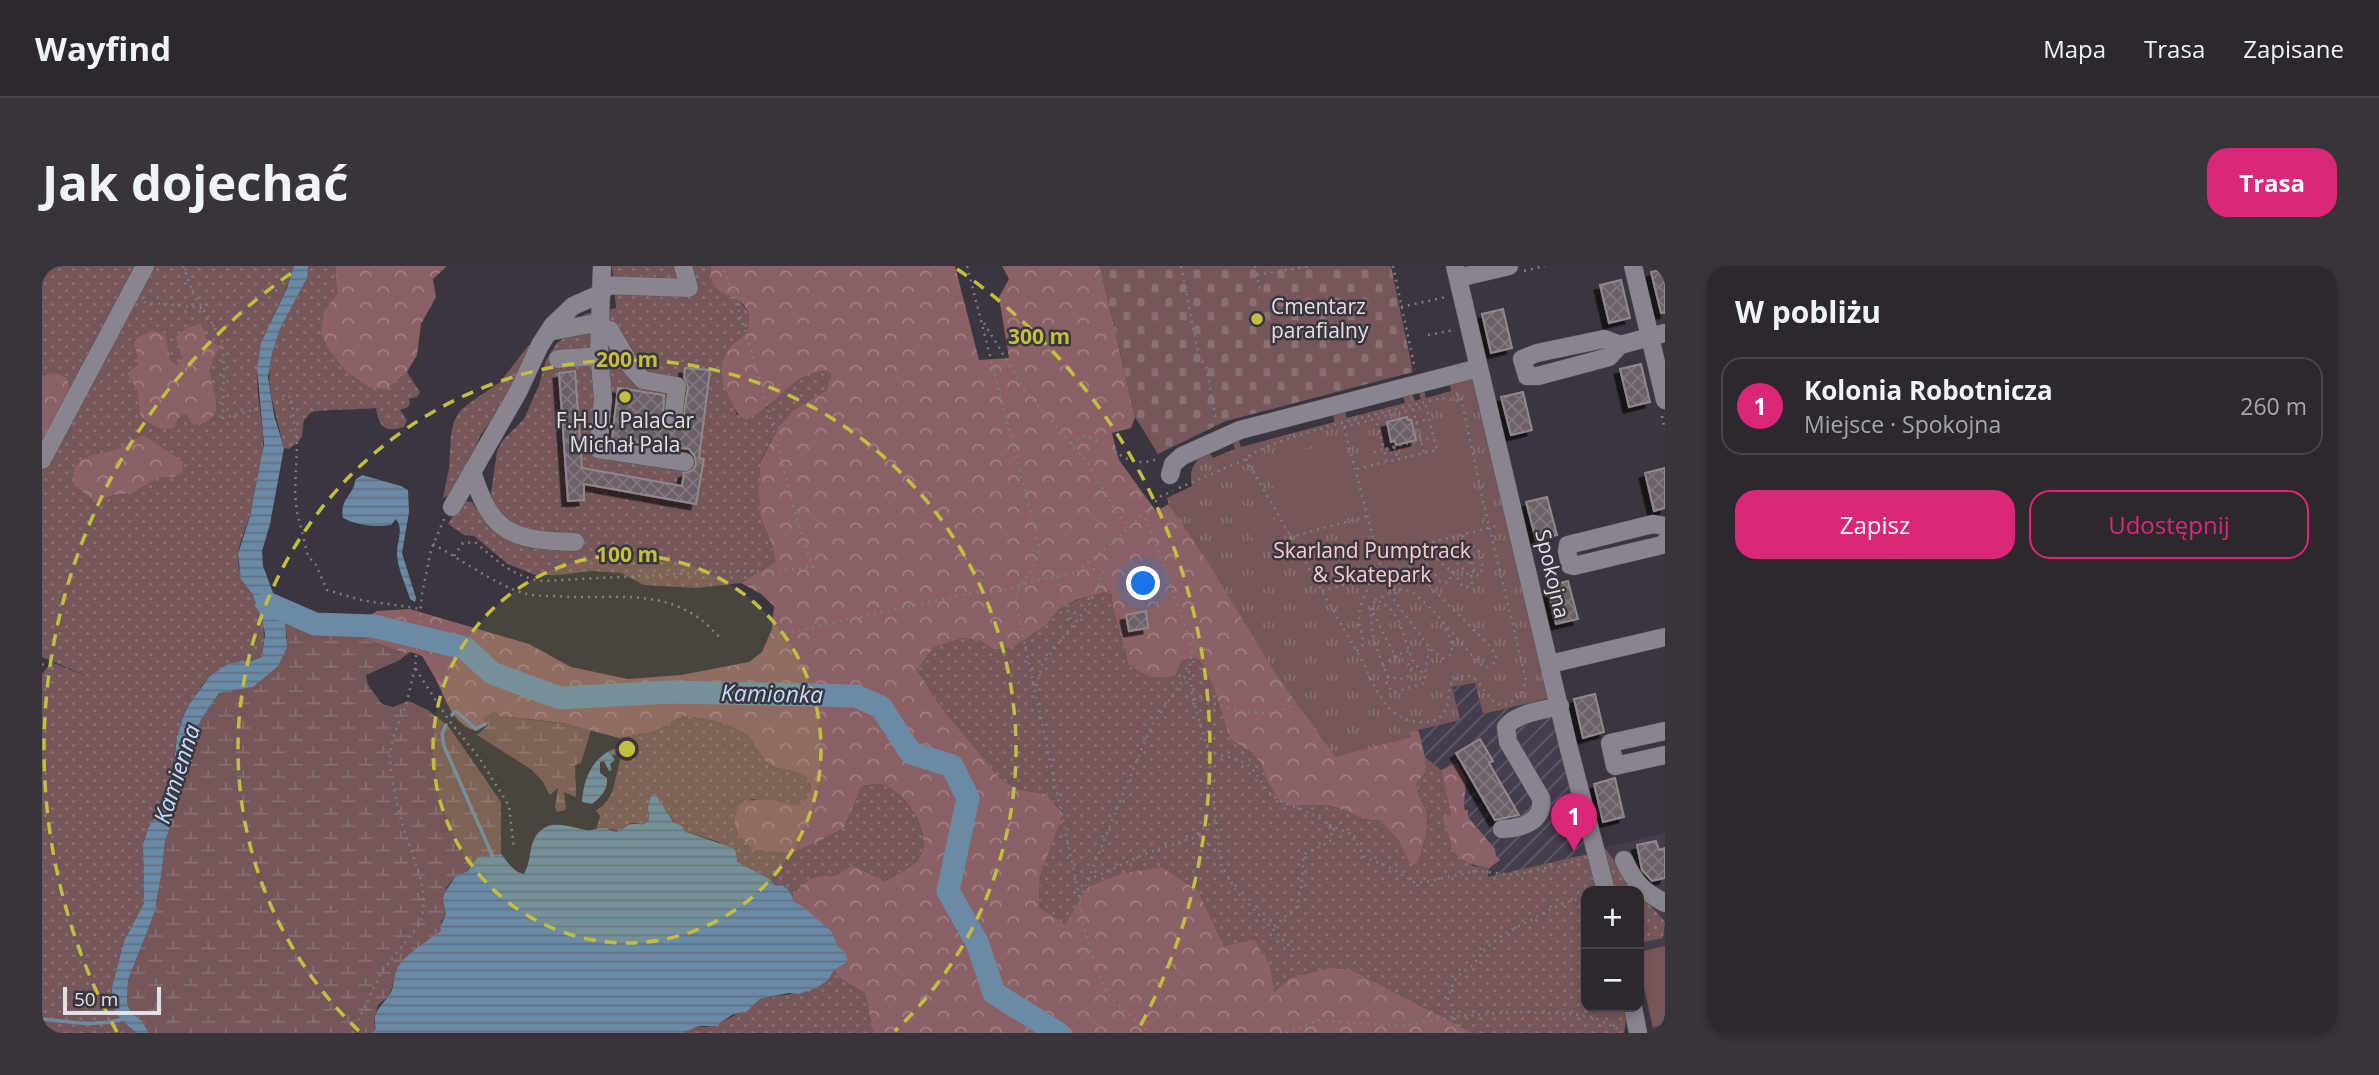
<!DOCTYPE html>
<html lang="pl">
<meta charset="utf-8">
<style>
:root{--surface:#2c282e;--page:#38343a;--text:#f1f3f6;--muted:#a6a6aa;--line:#48444a;--accent:#db2777}
body{margin:0;font-family:"Open Sans",sans-serif;background:var(--page);color:var(--text)}
.controls{position:absolute;right:21px;bottom:21px;display:grid;overflow:hidden;border-radius:14px;box-shadow:0 4px 10px #0003}
.controls button{width:63px;height:63px;display:grid;place-items:center;padding:0;border:0;border-bottom:2px solid var(--line);background:var(--surface);color:var(--text);font:35px sans-serif}
.scale{position:absolute;left:21px;bottom:18px;width:98px;box-sizing:border-box;padding-left:7px;border:4px solid #e3e0e6;border-top:0;font-size:19px;line-height:24px;white-space:nowrap;color:#e3e0e6;-webkit-text-stroke:5px #3a353e;paint-order:stroke}
.you{position:absolute;left:1102px;top:318px;width:24px;height:24px;margin:-18px;border:5px solid #fff;border-radius:50%;background:#1a73e8;box-shadow:0 0 0 10px #1a73e833}
.badge{display:grid;place-items:center;width:46px;height:46px;border-radius:50%;background:var(--accent);color:#fff;font-size:23px;font-weight:700}
.pin{position:absolute;translate:-50% -58px;filter:drop-shadow(0 2px 4px #0008)}
.pin::after{content:'';position:absolute;top:37px;width:24px;height:21px;background:inherit;clip-path:polygon(0 0,100% 0,50% 100%)}
.list{margin:0;padding:0;list-style:none}
h2{display:flex;justify-content:space-between;align-items:center;height:91px;margin:0;padding:0 28px;font-size:30px}
h2 small{font-size:23px;font-weight:400;color:var(--muted)}
.list li{display:grid;grid-template-columns:46px 1fr auto;gap:21px;align-items:center;box-sizing:border-box;height:98px;margin:0 14px 14px;padding:0 14px;border:2px solid var(--line);border-radius:21px}
.list b{display:block;font-size:26px;white-space:nowrap}
.list p{margin:0;font-size:23px;white-space:nowrap;color:var(--muted)}
.list em{font-size:23px;font-style:normal;color:var(--muted)}
.actions{display:flex;gap:14px;padding:21px 28px}
.actions a{flex:1;padding:16px 0;border:2px solid var(--accent);border-radius:21px;text-align:center;font-size:24px;color:var(--accent)}
.actions .main{background:var(--accent);color:#fff}
.map{position:relative;flex:none;width:1623px;height:767px;overflow:hidden;border-radius:21px}
header{display:flex;align-items:center;gap:42px;box-sizing:border-box;height:98px;padding:0 35px;background:var(--surface);border-bottom:2px solid var(--line)}
header strong{font-size:33px}
nav{display:flex;gap:38px;margin-inline-start:auto;font-size:24px}
.intro{display:flex;align-items:center;justify-content:space-between;box-sizing:border-box;height:168px;padding:0 42px}
h1{margin:0;font-size:49px}
.button{padding:18px 32px;border-radius:21px;background:var(--accent);color:#fff;font-size:24px;font-weight:700}
main{display:flex;gap:42px;padding:0 42px}
aside{flex:1;background:var(--surface);border-radius:21px;box-shadow:0 4px 10px #0003}
.map>svg:first-child{display:block}
</style>
<header>
<strong>Wayfind</strong>
<nav><a>Mapa</a><a>Trasa</a><a>Zapisane</a></nav>
</header>
<div class="intro"><h1>Jak dojechać</h1><a class="button">Trasa</a></div>
<main>
<div class="map">
<svg width="1623" height="767" viewBox="0 0 1623 767">
<defs>
<pattern id="industrial-furrows" width="10" height="10" patternUnits="userSpaceOnUse" patternTransform="scale(1.75)"><rect width="10" height="10" fill="#453d4c"/><path d="M-1 1l2-2M0 10L10 0M9 11l2-2" fill="none" stroke="#605966"/></pattern>
<pattern id="grass-dots" width="8" height="8" patternUnits="userSpaceOnUse" patternTransform="scale(1.75)"><rect width="8" height="8" fill="#755759"/><path d="M2 2h.1M6 6h.1" fill="none" stroke="#886f71" stroke-width="1.8" stroke-linecap="round"/></pattern>
<pattern id="forest-crowns" width="20" height="18" patternUnits="userSpaceOnUse" patternTransform="scale(1.75)"><rect width="20" height="18" fill="#8b6165"/><path d="M2 6a3 3 0 1 1 6 0M12 15a3 3 0 1 1 6 0" fill="none" stroke="#a17f82"/></pattern>
<pattern id="wetland-marsh" width="20" height="14" patternUnits="userSpaceOnUse" patternTransform="scale(1.75)"><rect width="20" height="14" fill="#755759"/><path d="M1 5h8M5 5V1M11 12h8M15 12V8" fill="none" stroke="#886f71"/></pattern>
<pattern id="cemetery-stones" width="16" height="16" patternUnits="userSpaceOnUse" patternTransform="scale(1.75)"><rect width="16" height="16" fill="#755759"/><path d="M2 7V4a2 2 0 0 1 4 0v3zM10 15v-3a2 2 0 0 1 4 0v3z" fill="#886f71"/></pattern>
<pattern id="park-tufts" width="24" height="20" patternUnits="userSpaceOnUse" patternTransform="scale(1.75)"><rect width="24" height="20" fill="#755759"/><path d="M3 7l-1-3M5 7V3M7 7l1-3M15 17l-1-3M17 17v-4M19 17l1-3" fill="none" stroke="#886f71"/></pattern>
<pattern id="water-rules" width="6" height="5" patternUnits="userSpaceOnUse" patternTransform="scale(1.75)"><rect width="6" height="5" fill="#6b8aa6"/><path d="M0 2.5h6" fill="none" stroke="#5d7184"/></pattern>
<pattern id="building-cross-hatch" width="8" height="8" patternUnits="userSpaceOnUse" patternTransform="scale(1.75)"><rect width="8" height="8" fill="#6b6167"/><path d="M0 0l8 8M0 8l8-8" fill="none" stroke="#80777d"/></pattern>
<filter id="shadow"><feDropShadow dx="-5.5" dy="5.5" stdDeviation="0" flood-color="#0009"/></filter>
</defs>
<rect width="100%" height="100%" fill="#3a353e"/>
<path fill="#453d4c" d="M1623 567V767H1611L1597 709V625H1572L1561 582Z"/>
<path fill="url(#industrial-furrows)" d="M1433 417 1441 448 1513 431 1553 595 1457 619 1368 466 1410 421Z"/>
<path fill="url(#grass-dots)" d="M0 0H99L28 134 3 108 0 109Z
M107 0H252C243 35 219 64 216 100 212 133 226 163 219 196 215 213 212 232 208 249 204 263 195 280 196 295 197 308 204 318 211 329 222 348 224 370 220 391L210 395H202L177 404 161 418 147 438 142 449 135 470 130 509 111 555 106 562 101 579 102 637 82 675 70 721 76 750 94 767H0V408L9 396 52 413 0 391V201Z
M266 0H293L295 28 282 45 344 122 365 106 378 126 375 131 367 133 368 137 366 141 358 144 365 154 362 161C342 167 337 161 334 142 325 143 274 144 270 146 267 148 265 152 262 154 259 173 263 171 247 183L242 182C230 129 216 108 242 55 251 36 264 21 266 0Z
M570 0H669L670 16 676 24 695 32 705 44 708 55 705 68 691 78 690 136 695 149 724 142 738 127 769 106 784 103 789 108 785 124 751 144 737 160 719 194V253L731 281 733 296 699 317 655 322 602 319 579 307 550 305 515 309H493L466 298 432 270 422 269 406 258 415 243 423 235 430 236 434 243 440 248 447 241 455 185 461 174 482 153 497 119 504 94 515 77 524 70 533 56 543 48 574 42Z
M487 79 491 80 467 130 438 170 422 213 407 229 401 232 407 202 409 168 412 155 418 145 426 138 458 116Z
M1069 325C1070 350 1081 373 1086 398L1139 396 1147 392 1156 393C1174 417 1180 446 1189 474L1206 484 1218 496 1225 514 1247 540 1285 539 1306 545 1320 553 1339 555 1357 575 1364 591 1376 596C1380 581 1389 561 1384 545 1380 533 1376 532 1374 518L1383 507V491L1399 504 1409 550 1410 572 1431 600 1447 602 1446 611 1564 584 1596 625H1544V741H1586L1582 767H1431L1310 704 1231 728 1228 700 1182 680 1156 625 1023 660 997 641 998 611 1021 546 1004 528 978 524 959 514 897 438 875 404 891 382 921 372 938 375 951 383 1007 356 1018 343 1035 334Z
M642 450C663 453 688 456 705 469 714 476 716 494 733 501 748 507 755 502 768 514L769 528 756 540 735 535 708 533 750 587 776 576 802 562 820 520C826 519 836 517 842 519 865 527 895 574 875 595 867 603 852 609 843 615L810 599 793 610C770 607 765 614 750 630L747 624 740 619 733 620 728 613 694 596 677 576 644 566 640 560 635 559 622 545 618 534 606 546 607 554 602 558 589 557 577 565 561 562 554 564 558 550 554 545C576 531 571 511 580 489H570L567 485C576 479 588 484 596 478L577 472 611 466Z
M1597 626 1623 656 1621 672 1597 677Z
M792 704 800 714 823 727 831 767H641C645 766 647 763 651 761 658 757 655 761 662 761 673 761 711 741 718 733 744 727 778 729 792 704Z"/>
<path fill="url(#forest-crowns)" d="M293 0H405L391 13 394 31 379 58 375 89 365 106 344 123 327 121 304 105 287 84 279 67 282 45 295 28Z
M669 0H913L937 94 967 92 957 31 967 13 960 0H1058L1093 151 1089 162 1070 167 1077 194 1114 245 1131 236 1377 466 1383 491V507L1374 518C1376 532 1380 533 1384 545 1389 561 1380 581 1376 597L1371 599 1364 591 1357 575 1339 555 1320 553 1306 545 1285 539 1248 540 1236 533 1225 514 1218 496 1206 484 1189 474C1178 446 1175 418 1156 393L1147 392 1139 396 1133 410C1110 413 1105 411 1086 398 1081 373 1070 350 1069 325L1034 334 1018 343 1007 356 972 381 951 383 938 375 921 372 891 382 875 404 897 438 959 514 978 524 1004 528 1021 547 998 611 997 641 1023 659 1046 621 1079 608 1119 601 1156 625 1182 680 1212 674 1228 700 1232 727 1248 712 1288 702 1310 704 1431 767H831L823 727 800 714 792 704 803 698V687L796 680 790 666 753 636 750 630C765 614 770 607 793 610L810 599 843 615C853 609 867 603 875 595 895 573 865 527 842 519 836 517 826 519 820 520L802 562 776 576 750 587 712 584C696 569 687 562 697 539 716 529 736 535 756 540L769 528 768 514C755 502 748 507 733 501 716 494 714 476 705 469 688 456 663 453 642 450L611 466 577 472 521 457 460 450 434 465C412 458 406 439 397 420 392 409 386 400 380 390L369 386 365 388 325 374 322 353 335 345 368 343 487 378 529 401 586 413 639 409 707 396 720 386 730 363 732 340 719 328 699 317 733 296 731 281 719 253 717 224 719 195 737 160 751 144 785 124 789 108 784 104C755 108 744 126 723 142 717 147 710 150 704 154 693 148 691 139 686 128 677 112 677 92 691 78 699 71 706 69 707 58 710 27 677 34 670 16 669 12 669 5 669 0Z
M157 59 162 64 164 73 173 77 177 83C173 89 169 96 168 104 168 125 190 154 151 159L144 148 137 150 132 162 118 163 103 155 98 148 96 126 85 107 97 98 92 76 97 71 111 65 123 69 128 94 135 100 140 92 134 71 145 61Z
M15 107 25 112 28 124 0 183V109Z
M103 170 141 196 140 206 132 211H117L90 227 70 229 62 233 52 234 32 219C26 186 56 191 78 182 87 178 93 171 103 170Z
M1415 497 1424 513 1422 540 1423 544H1426V551L1453 583 1454 590 1458 594 1447 602C1430 600 1422 596 1410 584 1410 571 1402 564 1401 550H1409L1399 504Z"/>
<path fill="url(#wetland-marsh)" d="M239 349 301 366 320 364 325 374 365 388 358 394 324 409 326 419 340 438 351 441 366 435 386 444 407 461 459 536V588L442 591 426 605 414 610 405 621 403 626 404 648 399 656 400 665 358 698 347 730 336 739 332 756 334 762 331 767H107L99 754 89 747 85 737 86 714 112 648 119 611 123 576 142 517 147 486 159 454 177 427 211 421 245 371Z
M451 445 460 450 525 458 549 464 539 497 533 499 534 531 522 526 524 544 515 546 513 541 516 522 508 529 501 516 490 504 435 469 446 459 441 452Z"/>
<path fill="url(#cemetery-stones)" d="M1058 0H1349L1371 106 1184 155 1116 188 1093 151Z"/>
<path fill="url(#park-tufts)" d="M1428 113 1432 116 1508 432 1441 448 1433 417 1410 421 1418 454 1368 466 1370 471 1293 491 1231 404 1167 298 1127 239 1125 232 1150 220C1146 204 1153 193 1167 186L1171 192 1193 183 1190 174 1196 173 1199 181 1292 156 1291 148 1303 145 1305 152 1363 137 1361 129 1370 126 1373 135 1379 133 1377 125 1382 124 1384 132 1409 125 1408 118Z"/>
<path fill="#755759" d="M1423 162 1431 196 1426 202C1428 209 1429 218 1432 226 1436 238 1443 247 1439 260L1331 288 1321 248 1252 266 1242 250 1244 243 1221 203 1222 199 1253 189V184L1281 182 1283 179 1296 189 1306 201 1317 200 1396 180 1393 169Z
M1226 244 1242 273 1219 287 1202 258Z
M1623 680V758L1611 761 1597 698V686Z"/>
<path fill="url(#water-rules)" d="M252 0H266L265 12 238 63 230 87 226 111 232 149 242 182 228 258 220 285 221 300 243 359 245 381 236 400 211 421 177 427 159 454 147 486 142 517 123 576 119 611 112 648 86 714 85 737 89 747 99 754 107 767H94L76 750 71 739 70 721 82 675 102 637 101 579 106 562 111 555 130 515 135 470 142 449 147 438 168 410 186 398 202 395H210L220 391 223 368 220 354 211 329 199 313 196 288 208 250 222 178 215 102 219 77 245 22Z
M320 209 359 220 366 224 367 246 360 287 374 332 373 336 368 333C364 319 355 302 355 287 355 274 362 264 354 253L349 259C332 261 317 260 301 252 297 233 313 228 313 214Z
M567 485 573 494 568 498 570 504 567 505 562 495 558 496V507L565 512C566 524 559 531 550 538L540 536C541 516 548 496 567 485Z
M612 529H614L631 556 640 560 644 566 691 582 694 586 695 596 728 613 733 620 740 619 747 624 753 636 764 643 790 666 796 680 804 687 805 694 803 698 792 704 786 714 774 722 757 728 747 727 718 733 705 745 690 749 673 760H656L641 767H331L334 762C329 746 340 740 348 728 353 720 351 710 356 701 364 688 387 674 399 665L398 661 404 648 401 633 403 626 414 610 426 605 436 591 459 588C466 596 471 606 482 608 490 595 486 577 497 566 511 552 529 562 545 564 550 565 555 562 561 562 569 562 564 564 571 565 578 567 581 562 586 559 591 557 597 559 602 558L607 554 606 541 609 530Z"/>
<g fill="none" stroke-linecap="round" stroke-linejoin="round">
<path stroke="#6b8aa6" stroke-width="3.5" d="M410 449 412 446H415L434 463 443 458
M404 459 400 468 402 480 451 591
M0 753C26 756 55 761 81 753"/>
<path stroke="#6b8aa6" stroke-width="23" d="M225 337 273 358 331 360 423 382 450 407 518 432 629 426 814 430 839 441 869 487 910 500 926 532 906 625 935 676 952 727 1016 767"/>
</g>
<path fill="url(#building-cross-hatch)" stroke="#93878e" stroke-width="2" filter="url(#shadow)" d="M1623 3V47H1619L1609 6Z
M1579 14 1588 52 1567 57 1558 19Z
M1461 43 1470 82 1449 87 1440 48Z
M1599 98 1608 136 1587 141 1578 103Z
M643 102 668 104 657 192 662 193 654 238 542 218V234L526 235 517 107 533 105 540 202 640 220 642 207 651 204 654 198 653 191 647 183 570 173 576 122 622 129 621 158 630 164 640 160 646 121 642 111Z
M1481 126 1490 164 1469 169 1459 131Z
M1365 151 1366 154H1369L1374 174 1354 179 1353 175 1349 176 1345 156Z
M1623 202V242L1612 245 1603 207Z
M1505 231 1515 269 1494 274 1484 236Z
M1526 315 1536 353 1514 358 1505 320Z
M1104 345 1106 362 1087 365 1084 349Z
M1553 428 1562 466 1541 472 1532 433Z
M1438 473 1451 495 1447 497 1477 549 1453 554 1414 487Z
M1573 512 1582 551 1561 556 1552 518Z
M1614 575 1617 584 1623 582V612L1610 615 1600 604 1595 579Z"/>
<g fill="none" stroke-linecap="round" stroke-linejoin="round">
<defs>
<path id="minor" d="M560 0 557 85 561 133 556 183 643 196
M1413 0 1526 479 1564 625
M1591 0 1623 134
M1416 12 1467 0
M560 19 647 22 641 0
M559 64H568L590 102 601 114 635 120 631 153
M506 66 559 56
M1578 79 1562 73 1495 87 1480 93 1485 110H1496L1567 91 1578 79 1623 67
M516 93 557 90
M0 194 103 0
M430 205C449 269 471 274 533 276
M1128 209 1131 198 1140 190 1198 164 1437 102
M410 241 476 126 498 79 511 59 531 40 560 27
M1623 260 1611 258 1526 279 1525 285 1528 299 1532 300 1620 279 1623 276
M1508 398 1623 371
M1623 465 1568 477 1573 500 1623 489
M1460 563C1480 562 1502 556 1499 532L1466 476 1464 461C1474 447 1502 444 1518 440
M1582 594C1593 618 1601 625 1623 637
M1591 741 1596 767"/>
</defs>
<use href="#minor" stroke="#57545b" stroke-width="19"/>
<path stroke="#7f7b82" stroke-width="2.5" stroke-dasharray="2 5" stroke-linecap="butt" d="M141 0 152 29 170 57 180 76 182 101 181 152 228 139 249 130 255 179 253 228 255 246 266 290 274 299 285 324 319 334 379 343
M925 0 997 280C995 308 978 312 973 333L1038 633C1039 656 1054 710 1067 729 1078 743 1095 755 1108 767
M1139 0 1157 91 1164 100 1174 154
M1213 0 1218 23
M1351 0 1373 103
M1482 5 1503 0
M1215 9 1269 0
M102 36 160 42
M1359 41 1404 31
M942 57 984 126 1044 195 1077 250 1088 261
M1386 69 1412 64
M1371 143 1382 187
M1620 150 1623 164
M1374 156 1387 153
M1302 161 1384 140 1395 184 1314 203
M1029 178 1041 170C1071 176 1084 207 1117 192
M1352 181 1356 193
M1332 186 1342 183 1334 153
M1204 193 1322 398C1334 423 1346 457 1380 456 1388 456 1395 455 1400 449 1410 438 1404 421 1412 414 1418 408 1425 409 1432 412 1449 428 1453 455 1481 426L1484 414 1441 235 1420 136 1413 125
M1345 195 1342 183 1392 171
M1137 222 1204 193C1221 172 1365 141 1400 132L1420 136
M402 253 389 284 380 328 373 402 406 453 438 493 467 540 472 583
M1421 269 1422 275 1416 280 1420 291 1425 297 1430 296
M1248 271 1326 250
M391 278C415 291 456 320 481 327 491 330 502 330 513 330 575 335 631 317 677 371
M1431 280 1436 283 1441 302 1437 310 1433 308 1427 284Z
M412 290 421 277 433 276C455 295 471 311 501 315L674 306 737 305 771 301C754 256 744 211 732 166 717 109 701 54 681 0
M1336 290 1458 259
M1395 292H1388L1384 297 1398 315 1403 317 1408 315 1409 305
M1367 299 1449 381 1454 390 1452 397 1445 401 1440 399C1417 378 1395 344 1371 327 1365 323 1361 323 1355 324L1352 334 1391 386 1401 392 1409 389C1412 378 1406 368 1401 358
M1339 302 1359 309
M1035 306 1088 261 1119 230 1131 225
M1429 309 1430 318 1426 321H1421L1412 307 1396 294 1399 287H1405L1427 309 1432 305
M1015 311 1030 358
M1280 325 1337 309 1339 302 1301 157
M1333 334C1341 330 1350 328 1355 320 1359 313 1359 309 1365 304L1371 305
M1331 347 1353 390 1366 398 1369 403 1367 410 1362 413 1346 411 1343 414 1349 424 1353 426 1382 417 1387 381
M736 369 929 327 955 326 995 314 1064 301
M1315 385 1320 381C1323 371 1317 364 1317 354 1317 339 1325 324 1331 311
M0 398 10 404
M1341 400 1353 390 1367 385
M1369 403 1374 399 1382 409
M1147 405 1151 433 1166 485 1179 598 1195 626 1253 686
M1346 411C1337 388 1322 358 1333 334 1363 343 1359 377 1374 399
M994 420 1001 397 1047 339 1064 301
M1152 433 1156 432C1181 441 1204 449 1232 446 1239 445 1246 441 1253 439
M1166 485C1177 490 1192 491 1202 497 1217 505 1220 523 1234 532 1252 544 1280 546 1290 565L1288 576 1264 587 1261 591 1260 617 1255 641 1230 662
M1287 559 1309 568 1323 591 1347 601 1372 616H1383L1434 605 1473 609 1507 601H1517L1541 592
M1157 568 1177 589
M1046 614 1105 587 1150 572 1174 553
M1038 633 1102 477 1111 458 1147 405 1150 387 1146 368 1102 247
M310 767 340 705 378 658C390 621 368 588 359 554 354 535 350 515 348 495 347 477 356 460 362 444 367 431 369 416 373 402
M1244 767 1276 754 1360 760 1417 750 1475 746 1532 748 1551 751 1580 765
M1418 767 1406 732 1411 717 1419 707 1431 699 1442 684 1462 668 1517 639 1535 633 1549 621"/>
<use href="#minor" stroke="#8a848f" stroke-width="18"/>
</g>
<circle cx="585" cy="483" r="194" fill="#c1be40" fill-opacity=".12"/>
<g fill="none" stroke="#c1be40" stroke-width="3.5" stroke-dasharray="12 9">
<circle cx="585" cy="483" r="194"/>
<path d="M317 765A389 389 0 1 1 853 765"/>
<path d="M75 766A583 583 0 0 1 255 3M915 3A583 583 0 0 1 1095 766"/>
</g>
<g fill="#c1be40" stroke="#3a353e" stroke-width="2.5">
<circle cx="1215" cy="53" r="7"/>
<circle cx="583" cy="131" r="7"/>
</g>
<g text-anchor="middle" stroke-width="5" stroke-linejoin="round" paint-order="stroke">
<g font-size="21" fill="#e3e0e6" stroke="#3a353e" text-anchor="start">
<text x="1229" y="48">Cmentarz<tspan x="1229" dy="24">parafialny</tspan></text>
<text x="583" y="162" text-anchor="middle">F.H.U. PalaCar<tspan x="583" dy="24">Michał Pala</tspan></text>
</g>
<g font-size="21" fill="#f8cbcf" stroke="#3a353e">
<text x="1330" y="292">Skarland Pumptrack<tspan x="1330" dy="24">&amp; Skatepark</tspan></text>
</g>
<g font-size="21" fill="#e3e0e6" stroke="#3a353e">
<text transform="translate(1510 308) rotate(77)" y="7">Spokojna</text>
</g>
<g font-size="23" font-style="italic" fill="#c0dffb" stroke="#3a353e">
<text transform="translate(730 428) rotate(1)" y="8">Kamionka</text>
<text transform="translate(135 508) rotate(-72)" y="8">Kamienna</text>
</g>
</g>
<circle cx="585" cy="483" r="10" fill="#c1be40" stroke="#3a353e" stroke-width="3.5"/>
<g font-size="21" text-anchor="middle" font-weight="bold" fill="#c1be40" stroke="#3a353e" stroke-width="5" stroke-linejoin="round" paint-order="stroke">
<text x="997" y="78">300 m</text>
<text x="585" y="101">200 m</text>
<text x="585" y="296">100 m</text>
</g>
</svg>
<div class="controls">
<button>+</button>
<button>−</button>
</div>
<div class="scale">50 m</div>
<div class="you"></div>
<div class="pin badge" style="left:1532px;top:585px">1</div>
</div>
<aside>
<h2>W pobliżu<small></small></h2>
<ul class="list">
<li><span class="badge">1</span><div><b>Kolonia Robotnicza</b><p>Miejsce · Spokojna</p></div><em>260 m</em></li>
</ul>
<div class="actions"><a class="main">Zapisz</a><a>Udostępnij</a></div>
</aside>
</main>
